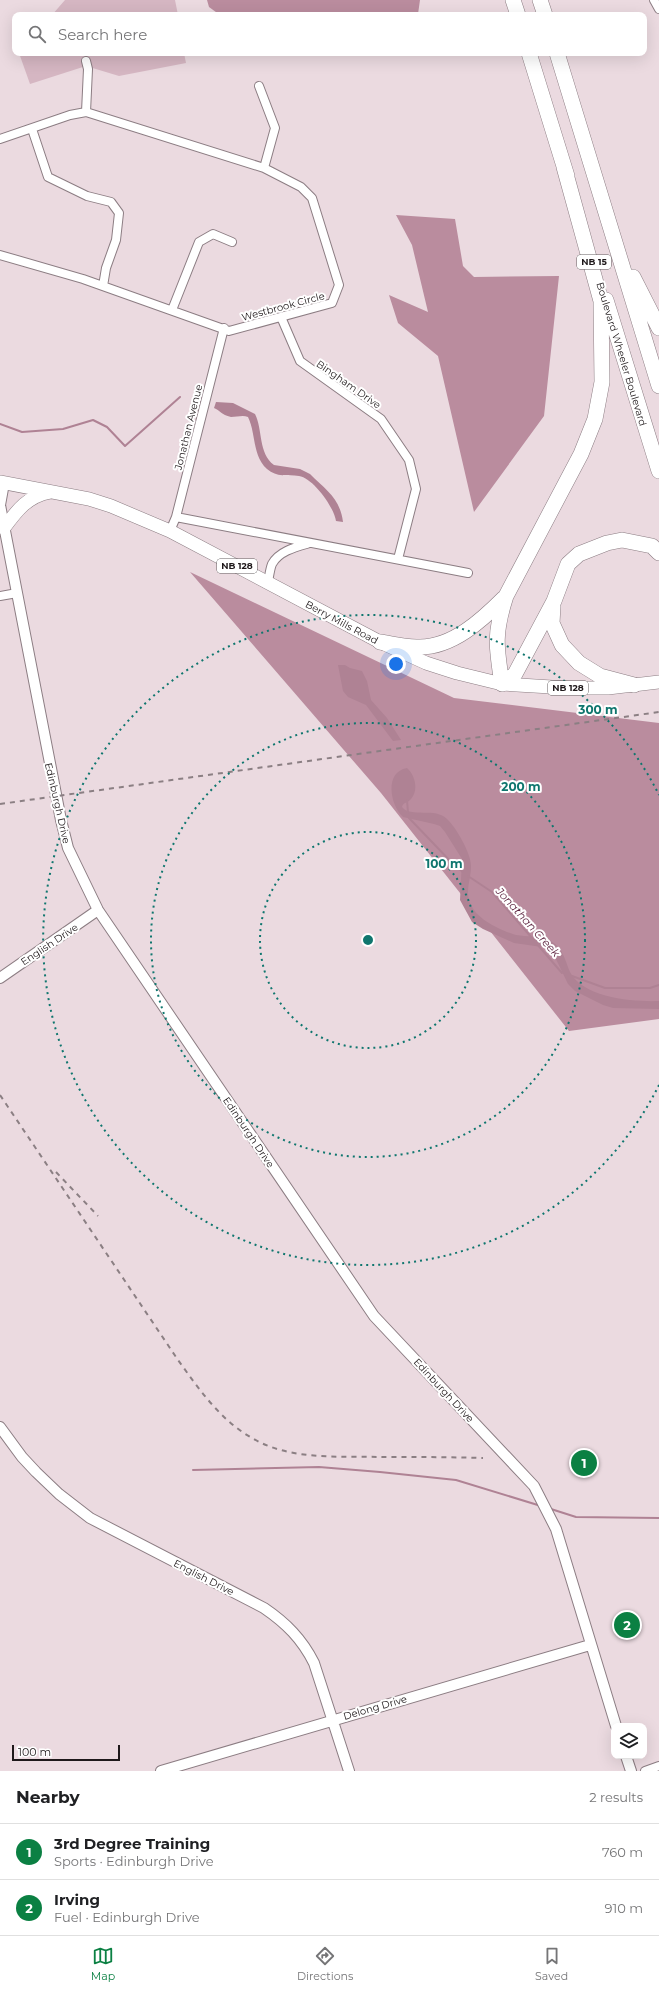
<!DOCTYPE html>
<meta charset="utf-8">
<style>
:root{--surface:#fff;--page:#f6f6f6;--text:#202124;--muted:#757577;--line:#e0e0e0;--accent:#0b8043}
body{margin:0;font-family:Montserrat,sans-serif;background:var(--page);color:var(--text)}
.controls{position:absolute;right:12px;bottom:12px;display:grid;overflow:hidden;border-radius:8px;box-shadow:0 4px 16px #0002}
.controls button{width:36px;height:36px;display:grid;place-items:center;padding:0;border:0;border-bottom:1px solid var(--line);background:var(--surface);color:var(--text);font:20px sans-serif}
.scale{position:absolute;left:12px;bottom:10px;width:108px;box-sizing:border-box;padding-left:4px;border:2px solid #1e181a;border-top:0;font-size:11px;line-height:14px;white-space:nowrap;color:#1e181a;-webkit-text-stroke:3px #fff;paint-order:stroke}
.you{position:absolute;left:396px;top:664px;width:14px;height:14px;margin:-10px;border:3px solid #fff;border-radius:50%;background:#1a73e8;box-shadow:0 0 0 6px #1a73e833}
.badge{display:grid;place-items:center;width:26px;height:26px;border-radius:50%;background:var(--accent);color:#fff;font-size:13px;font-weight:700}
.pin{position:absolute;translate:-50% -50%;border:2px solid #fff;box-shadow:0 1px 4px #0006}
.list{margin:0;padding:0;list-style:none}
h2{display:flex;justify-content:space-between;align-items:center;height:52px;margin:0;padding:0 16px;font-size:17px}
h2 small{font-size:13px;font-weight:400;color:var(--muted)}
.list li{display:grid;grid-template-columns:26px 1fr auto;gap:12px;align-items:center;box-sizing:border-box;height:56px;padding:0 16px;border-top:1px solid var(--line)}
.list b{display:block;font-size:15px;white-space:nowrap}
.list p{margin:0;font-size:13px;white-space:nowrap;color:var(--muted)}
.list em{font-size:13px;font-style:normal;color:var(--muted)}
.icon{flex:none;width:22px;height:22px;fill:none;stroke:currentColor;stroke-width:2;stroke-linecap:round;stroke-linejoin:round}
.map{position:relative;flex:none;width:659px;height:1771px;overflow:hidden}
.search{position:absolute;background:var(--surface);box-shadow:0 4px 16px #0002;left:12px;right:12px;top:12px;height:44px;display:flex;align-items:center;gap:10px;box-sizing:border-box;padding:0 14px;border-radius:8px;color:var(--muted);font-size:15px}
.sheet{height:164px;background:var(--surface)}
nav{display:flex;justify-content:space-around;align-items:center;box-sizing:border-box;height:56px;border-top:1px solid var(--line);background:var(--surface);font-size:11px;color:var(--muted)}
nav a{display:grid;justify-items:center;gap:2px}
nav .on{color:var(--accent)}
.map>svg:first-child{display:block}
</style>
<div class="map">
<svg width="659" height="1771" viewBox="0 0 659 1771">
<rect width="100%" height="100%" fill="#ebdae0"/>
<path fill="#d5b6c2" d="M65 0H175L178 15H52Z
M19 53H184L186 63 119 76 86 66 30 84Z"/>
<path fill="#ba8c9e" d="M207 0H420L418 14 415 15H220L209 7Z
M396 215 455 219 463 266 474 277 559 276 544 416 474 512 438 356 398 323 389 295 428 312 412 245Z
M190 572 454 698 659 723V1019L569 1031 381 793Z"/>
<path fill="#af8294" d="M216 402 233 403 255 414C263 430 258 453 274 465L300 469 310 474C326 490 340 498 343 522L336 521C334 507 313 478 299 476 287 474 277 478 267 469 252 455 256 433 248 417 243 415 237 417 231 417 221 415 220 410 214 408Z
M338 665H345L350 668 362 671 367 681 371 700 387 718 401 740 393 741 366 705 348 697 343 691Z
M407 768C415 775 419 790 411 799 408 803 403 802 402 807 410 818 436 807 447 819 456 827 472 855 471 867 471 878 465 892 470 903 477 920 500 930 516 935 527 937 539 935 549 940 563 947 565 960 570 972 583 998 634 1002 659 1001V1009L613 1008 603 1005 575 991 568 984 554 955 549 950 542 947 514 943 483 929 472 922 460 900 462 859 445 832 440 826 434 824 403 817C390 805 384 772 407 768Z"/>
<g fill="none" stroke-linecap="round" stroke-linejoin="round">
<path stroke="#af8294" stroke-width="2" d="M0 424 22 432 63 429 93 420 107 427 125 446 180 397
M407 800 408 813
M409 818 455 866 463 872
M468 876 492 892 532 938
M537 944 562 973
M572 976 605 988H650L659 985
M193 1470 319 1467 380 1472 456 1480 541 1506
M551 1509 576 1517 659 1518"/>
<defs>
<path id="minor" d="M654 0 659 9
M259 86 275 128 264 168
M86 112 88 69 86 61
M32 129 48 177 87 196 111 202 119 213 116 240 106 268 103 286
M0 139 70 115 86 112 264 168 301 187 312 198 339 285 332 303 229 331 83 279 0 255
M172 310 199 242 213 234 232 242
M281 317 300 361 381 419 409 460 416 489 398 559
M176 517 468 573
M170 531 176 517 224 328
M268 582C269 577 270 569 272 564 279 551 296 547 310 543
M0 596 17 593
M645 1771 659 1766"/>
<path id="tertiary" d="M4 483 0 505 61 820 68 848 98 910 374 1316 534 1486 556 1529 616 1726
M0 978 98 910
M0 1427 22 1457 36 1472 59 1494 90 1518 264 1608C286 1623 302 1639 314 1663L349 1771
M626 1756 631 1771
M161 1771 590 1645"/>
<path id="primary" d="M0 482 89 499 111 506 170 531 380 642 426 663 457 673 502 684 568 688H608L659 682
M0 521 4 528C17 510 28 496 50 492"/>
<path id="motorway" d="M513 0 518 15
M540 0 545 15
M529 53 567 176
M557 53 659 386
M564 167 601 301 602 382 595 419 581 454 506 596C494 633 496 646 502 684L515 674 554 601 568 564 579 554 607 543 622 540 652 546 659 553
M633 277 659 328
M606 300 659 471
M553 606 552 623 562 645 579 663 600 676 634 685
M380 642C393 644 407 648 420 647 453 647 482 620 504 598"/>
</defs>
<use href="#minor" stroke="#8c7d83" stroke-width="10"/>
<use href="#tertiary" stroke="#8c7d83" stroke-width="12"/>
<use href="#primary" stroke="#8c7d83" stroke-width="14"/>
<use href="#motorway" stroke="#8c7d83" stroke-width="16"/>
<use href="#minor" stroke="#fff" stroke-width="8"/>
<use href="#tertiary" stroke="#fff" stroke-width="10"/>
<use href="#primary" stroke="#fff" stroke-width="13"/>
<use href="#motorway" stroke="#fff" stroke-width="15"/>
<path stroke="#8b7f83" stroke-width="2" stroke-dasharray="5 5" stroke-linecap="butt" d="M0 804 659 712
M0 1095 178 1360C199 1389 220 1420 252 1438 290 1461 341 1456 383 1457 417 1457 450 1457 483 1458
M56 1172 98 1216"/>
</g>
<g fill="none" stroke="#0f766e" stroke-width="2" stroke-dasharray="2 4">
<circle cx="368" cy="940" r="108"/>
<circle cx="368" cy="940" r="217"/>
<path d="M659 1085A325 325 0 1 1 659 795"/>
</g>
<g text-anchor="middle" stroke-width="4" stroke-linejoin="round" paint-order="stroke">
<g fill="#fff" stroke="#625d5f" stroke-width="1">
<rect x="577" y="255" width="34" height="14" rx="3"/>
<rect x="217" y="559" width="40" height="14" rx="3"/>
<rect x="548" y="681" width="40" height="14" rx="3"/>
</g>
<g font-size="9" font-weight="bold" fill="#1e181a">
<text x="594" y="265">NB 15</text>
<text x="237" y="569">NB 128</text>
<text x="568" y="691">NB 128</text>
</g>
<g font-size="10" fill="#1e181a" stroke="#fff">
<text transform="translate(283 306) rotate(-15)" y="4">Westbrook Circle</text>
<text transform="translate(622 354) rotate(73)" y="4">Boulevard Wheeler Boulevard</text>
<text transform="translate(349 384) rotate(35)" y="4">Bingham Drive</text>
<text transform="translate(188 427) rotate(-76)" y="4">Jonathan Avenue</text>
<text transform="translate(342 622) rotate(28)" y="4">Berry Mills Road</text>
<text transform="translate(58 803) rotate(77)" y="4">Edinburgh Drive</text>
<text transform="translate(49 944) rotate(-34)" y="4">English Drive</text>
<text transform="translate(249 1132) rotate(56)" y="4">Edinburgh Drive</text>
<text transform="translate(444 1390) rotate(47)" y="4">Edinburgh Drive</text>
<text transform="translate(204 1577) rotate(27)" y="4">English Drive</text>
<text transform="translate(375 1707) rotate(-16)" y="4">Delong Drive</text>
</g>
<g font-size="11" font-style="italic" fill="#5b213d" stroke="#fff">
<text transform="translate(528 922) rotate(48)" y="4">Jonathan Creek</text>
</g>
</g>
<circle cx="368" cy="940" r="6" fill="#0f766e" stroke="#fff" stroke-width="2"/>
<g font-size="12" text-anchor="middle" font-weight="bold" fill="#0f766e" stroke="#fff" stroke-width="4" stroke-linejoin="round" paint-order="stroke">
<text x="598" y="714">300 m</text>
<text x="521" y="791">200 m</text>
<text x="444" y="868">100 m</text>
</g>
</svg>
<div class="controls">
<button><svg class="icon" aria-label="layers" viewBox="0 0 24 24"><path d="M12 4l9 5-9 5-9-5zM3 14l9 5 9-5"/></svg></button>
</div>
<div class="scale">100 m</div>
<div class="you"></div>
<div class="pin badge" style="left:584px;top:1463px">1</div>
<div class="pin badge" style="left:627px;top:1625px">2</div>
<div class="search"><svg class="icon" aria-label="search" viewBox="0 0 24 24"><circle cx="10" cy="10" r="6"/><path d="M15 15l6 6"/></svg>Search here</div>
</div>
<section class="sheet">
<h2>Nearby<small>2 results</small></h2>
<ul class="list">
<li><span class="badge">1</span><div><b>3rd Degree Training</b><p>Sports · Edinburgh Drive</p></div><em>760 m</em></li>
<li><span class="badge">2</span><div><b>Irving</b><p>Fuel · Edinburgh Drive</p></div><em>910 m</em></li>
</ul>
</section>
<nav>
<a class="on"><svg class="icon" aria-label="map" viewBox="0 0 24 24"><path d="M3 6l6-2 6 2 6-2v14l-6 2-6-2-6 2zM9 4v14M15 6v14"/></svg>Map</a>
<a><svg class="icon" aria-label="directions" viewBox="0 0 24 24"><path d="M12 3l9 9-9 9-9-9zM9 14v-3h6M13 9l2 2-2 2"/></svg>Directions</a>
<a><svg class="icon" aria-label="saved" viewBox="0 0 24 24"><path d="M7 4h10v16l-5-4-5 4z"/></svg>Saved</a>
</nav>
